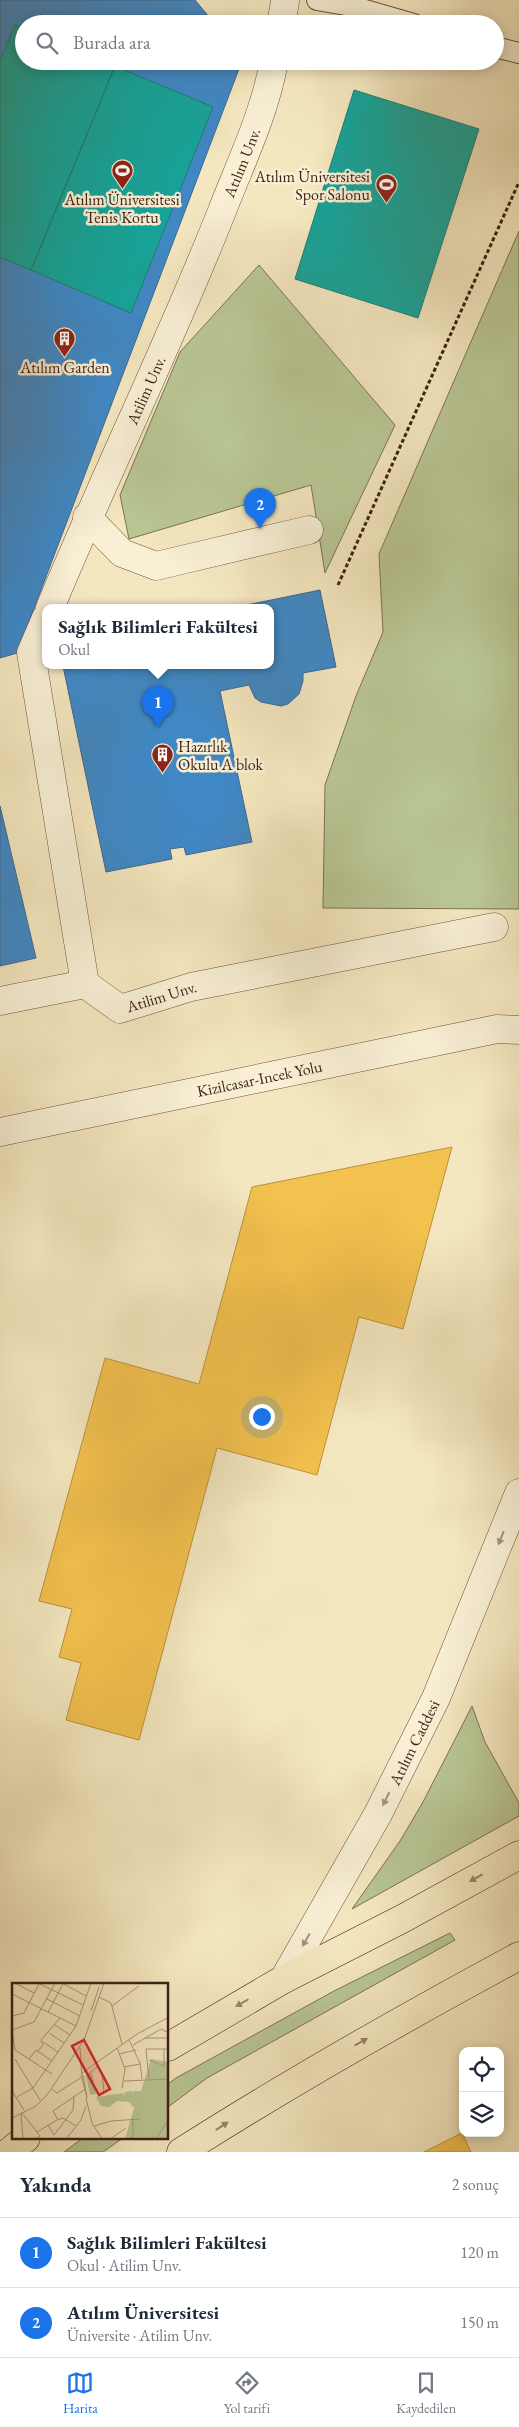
<!DOCTYPE html>
<html lang="tr">
<meta charset="utf-8">
<style>
:root{--surface:#fff;--page:#f6f6f7;--text:#1f2937;--muted:#747a83;--line:#e0e1e3;--accent:#1a73e8}
body{margin:0;font-family:"EB Garamond",serif;background:var(--page);color:var(--text)}
.controls{position:absolute;right:15px;bottom:15px;display:grid;overflow:hidden;border-radius:10px;box-shadow:0 2px 12px #0003}
.controls button{width:45px;height:45px;display:grid;place-items:center;padding:0;border:0;border-bottom:1px solid var(--line);background:var(--surface);color:var(--text);font:25px sans-serif}
.you{position:absolute;left:261px;top:1416px;width:18px;height:18px;margin:-12px;border:4px solid #fff;border-radius:50%;background:#1a73e8;box-shadow:0 0 0 8px #1a73e833}
.badge{display:grid;place-items:center;width:32px;height:32px;border-radius:50%;background:var(--accent);color:#fff;font-size:16px;font-weight:700}
.pin{position:absolute;translate:-50% -41px;filter:drop-shadow(0 1px 2px #0008)}
.pin::after{content:'';position:absolute;top:26px;width:18px;height:15px;background:inherit;clip-path:polygon(0 0,100% 0,50% 100%)}
.popup{position:absolute;left:42px;top:604px;width:232px;height:65px;box-sizing:border-box;display:grid;place-content:center;border-radius:10px;background:var(--surface);filter:drop-shadow(0 1px 4px #0005);font-size:16px;white-space:nowrap;color:var(--muted)}
.popup b{font-size:19px;color:var(--text)}
.popup::after{content:'';position:absolute;left:50%;top:100%;margin-left:-10px;border:10px solid transparent;border-top-color:var(--surface)}
.list{margin:0;padding:0;list-style:none}
h2{display:flex;justify-content:space-between;align-items:center;height:65px;margin:0;padding:0 20px;font-size:21px}
h2 small{font-size:16px;font-weight:400;color:var(--muted)}
.list li{display:grid;grid-template-columns:32px 1fr auto;gap:15px;align-items:center;box-sizing:border-box;height:70px;padding:0 20px;border-top:1px solid var(--line)}
.list b{display:block;font-size:19px;white-space:nowrap}
.list p{margin:0;font-size:16px;white-space:nowrap;color:var(--muted)}
.list em{font-size:16px;font-style:normal;color:var(--muted)}
.icon{flex:none;width:28px;height:28px;fill:none;stroke:currentColor;stroke-width:2;stroke-linecap:round;stroke-linejoin:round}
.map{position:relative;flex:none;width:519px;height:2152px;overflow:hidden}
.search{position:absolute;background:var(--surface);box-shadow:0 2px 12px #0003;left:15px;right:15px;top:15px;height:55px;display:flex;align-items:center;gap:12px;box-sizing:border-box;padding:0 18px;border-radius:28px;color:var(--muted);font-size:19px}
.sheet{height:205px;background:var(--surface)}
nav{display:flex;justify-content:space-around;align-items:center;box-sizing:border-box;height:70px;border-top:1px solid var(--line);background:var(--surface);font-size:14px;color:var(--muted)}
nav a{display:grid;justify-items:center;gap:2px}
nav .on{color:var(--accent)}
.map>svg:first-child{display:block}
</style>
<div class="map">
<svg width="519" height="2152" viewBox="0 0 519 2152">
<rect width="100%" height="100%" fill="#f4e7bf"/>
<filter id="stains"><feTurbulence type="fractalNoise" baseFrequency=".004" numOctaves="4"/><feColorMatrix values="0 0 0 0 .2 0 0 0 0 .09 0 0 0 0 .02 0 0 0 .5 -.17"/></filter>
<radialGradient id="worn" r=".72"><stop offset=".6" stop-color="#630" stop-opacity="0"/><stop offset="1" stop-color="#630" stop-opacity=".3"/></radialGradient>
<path fill="#b9c694" stroke="#7c7254" d="M519 231V909L323 908 325 785 356 696 383 632 379 554Z
M259 265 395 425 325 573 311 485 129 539 120 495 180 352Z
M472 1706 485 1742 519 1803V1816L352 1909 400 1841 423 1802Z
M450 1933 455 1940 207 2078 168 2107V2084L176 2078 334 1991Z
M83 2138H123L103 2152H64Z"/>
<path fill="#f2c14e" stroke="#bc903d" d="M452 1147 403 1329 359 1317 317 1475 217 1448 139 1740 66 1720 81 1663 59 1657 72 1609 39 1601 105 1358 199 1384 252 1187Z
M462 2133 471 2152H424Z"/>
<path fill="#3f88c5" stroke="#3f6890" d="M0 0H195L215 24H24V61H242L17 653 0 658Z
M320 590 336 667 303 673V681L299 694 288 704 281 706 261 702 255 698 249 685 220 691 252 842 186 855 184 847 170 849 172 859 106 872 63 666H270V608H232Z
M0 806 36 958 0 966Z"/>
<path fill="#17a398" stroke="#237b70" d="M15 25 24 28V61H103L115 66 31 270 0 257V61Z
M115 66 213 107 131 313 31 270Z
M354 90 479 129 418 318 295 279Z"/>
<g fill="none" stroke-linecap="round" stroke-linejoin="round">
<defs>
<path id="service" d="M317 0 351 6 414 24
M495 47 519 53"/>
<g id="minor">
<path d="M281 24 285 2"/>
<path d="M87 517 122 553 156 566 309 530"/>
<path id="s1" d="M50 608C105 475 169 345 222 211 241 162 265 113 274 61"/>
<path id="s2" d="M46 618 31 653 85 984 120 1009 191 987 494 927"/>
<path d="M0 1001 85 984"/>
<path id="s3" d="M0 1132 497 1029 519 1030"/>
</g>
<g id="tertiary">
<path id="s4" d="M284 1979 378 1814 436 1698 519 1493"/>
</g>
<path id="primary" d="M168 2047 284 1979 402 1919 519 1855
M9 2152 26 2138
M181 2152C291 2082 404 2018 519 1956"/>
</defs>
<use href="#service" stroke="#6c513f" stroke-width="22"/>
<use href="#minor" stroke="#6c513f" stroke-width="29"/>
<use href="#tertiary" stroke="#6c513f" stroke-width="29"/>
<use href="#primary" stroke="#3e1f14" stroke-width="29"/>
<path stroke="#3e1f14" stroke-width="3" stroke-dasharray="4 2.5" stroke-linecap="butt" d="M338 585 519 182"/>
<use href="#service" stroke="#f8efd5" stroke-width="20"/>
<use href="#minor" stroke="#f8efd5" stroke-width="28"/>
<use href="#tertiary" stroke="#f8efd5" stroke-width="28"/>
<use href="#primary" stroke="#f4e7bf" stroke-width="28"/>
</g>
<defs><path id="oneway-solid" d="M-6-.8H1V-3.2L6.5 0L1 3.2V.8H-6Z" transform="scale(1.25)"/></defs>
<g fill="#a4917e">
<use href="#oneway-solid" transform="translate(501 1538) rotate(112)"/>
<use href="#oneway-solid" transform="translate(386 1799) rotate(116)"/>
<use href="#oneway-solid" transform="translate(306 1940) rotate(120)"/>
</g>
<g fill="#99836a">
<use href="#oneway-solid" transform="translate(476 1878) rotate(151)"/>
<use href="#oneway-solid" transform="translate(242 2003) rotate(150)"/>
<use href="#oneway-solid" transform="translate(361 2042) rotate(-29)"/>
<use href="#oneway-solid" transform="translate(222 2126) rotate(-33)"/>
</g>
<defs>
<symbol id="stadium-pin" viewBox="-11 -11 22 30"><path d="M0 17L-7.5 6A9.5 9.5 0 1 1 7.5 6Z" fill="#8f2418" stroke="#f8efd5"/><path d="M0-5a6.5 5 0 1 0 0 10a6.5 5 0 1 0 0-10ZM-3.5-1.8h7v3.6h-7Z" fill="#fff"/></symbol>
<symbol id="building-pin" viewBox="-11 -11 22 30"><path d="M0 17L-7.5 6A9.5 9.5 0 1 1 7.5 6Z" fill="#8f2418" stroke="#f8efd5"/><path d="M-4-6H4V6H1V3H-1V6H-4ZM-2.5-4.3h1.7v1.8h-1.7ZM.8-4.3h1.7v1.8H.8ZM-2.5-1h1.7V.8h-1.7ZM.8-1h1.7V.8H.8Z" fill="#fff"/></symbol>
</defs>
<g fill-rule="evenodd">
<use href="#stadium-pin" x="110" y="158" width="25" height="34"/>
<use href="#stadium-pin" x="374" y="172" width="25" height="34"/>
<use href="#building-pin" x="52" y="326" width="25" height="34"/>
<use href="#building-pin" x="150" y="742" width="25" height="34"/>
</g>
<g text-anchor="middle" stroke-width="5" stroke-linejoin="round" paint-order="stroke">
<g font-size="16" fill="#3e1f14" stroke="#f8efd5">
<text dy="6" stroke="none"><textPath href="#s1" startOffset="485">Atılım Unv.</textPath></text>
<text dy="6" stroke="none"><textPath href="#s1" startOffset="238">Atilim Unv.</textPath></text>
<text dy="6" stroke="none"><textPath href="#s2" startOffset="460">Atilim Unv.</textPath></text>
<text dy="6" stroke="none"><textPath href="#s3" startOffset="265">Kizilcasar-Incek Yolu</textPath></text>
<text dy="6" stroke="none"><textPath href="#s4" startOffset="270">Atılım Caddesi</textPath></text>
</g>
<g font-size="16" fill="#3e1f14" stroke="#f8efd5">
<text x="370" y="182" text-anchor="end">Atılım Üniversitesi<tspan x="370" dy="18">Spor Salonu</tspan></text>
<text x="122" y="205">Atılım Üniversitesi<tspan x="122" dy="18">Tenis Kortu</tspan></text>
<text x="65" y="373">Atılım Garden</text>
<text x="178" y="752" text-anchor="start">Hazırlık<tspan x="178" dy="18">Okulu A blok</tspan></text>
</g>
</g>
<g transform="translate(12 1983)">
<rect width="156" height="156" fill="#f4e7bf"/>
<path d="M139 76 156 79V156H113L122 125 117 119 105 118 97 124 89 123 84 114 112 110 113 114V109L121 108 120 113 122 108H129ZM80 89 84 111 78 112 74 92Z" fill="#b9c694"/>
<path fill="none" stroke="#ab977b" stroke-width="1" d="M3 0 22 10M26 0 71 22M50 0 74 13M0 11 64 43M87 14 99 20 110 61M35 16 68 33M100 23 127 3M79 28 87 4M36 29 51 1M0 33 12 30 27 1M43 42 58 52M0 47 22 39 43 0M0 47 3 67 40 91M37 50 52 60M133 55H157M117 57 128 80 130 96M31 59 46 69M121 62 149 46 157 50M68 65 70 95 75 115 71 92M105 65 113 86 110 105M26 68 31 62 29 57 48 35M107 71 124 67M3 76 28 117M17 76 24 67 40 78M137 77 152 83V66M112 84 128 81M70 90 125 51 157 34M76 91 85 84 90 91 92 109M137 96 134 66H157M112 98 157 96M40 106 45 110 70 94M0 108 12 127M5 114 21 105 64 43 79 0M74 115 80 140 90 156M10 130 28 153 24 156M9 131 11 156M0 135 24 123 35 112 72 57 92 0M36 142 42 152 61 127 62 114M64 143 51 135 46 137 41 128 72 107M82 143 99 138 128 136M25 149 45 137M54 156 69 137 74 123M98 156 114 145M117 156 121 154V136M144 156 157 136"/>
<path fill="#d62828" fill-opacity="0.15" stroke="#d62828" stroke-width="2.5" d="M72 57 98 106 87 112 60 63Z"/>
<rect width="156" height="156" fill="none" stroke="#3e1f14" stroke-width="2.5"/>
</g>
<rect width="100%" height="100%" filter="url(#stains)"/>
<rect width="100%" height="100%" fill="url(#worn)"/>
</svg>
<div class="controls">
<button><svg class="icon" aria-label="locate" viewBox="0 0 24 24"><circle cx="12" cy="12" r="6"/><path d="M12 2v4M12 18v4M2 12h4M18 12h4"/></svg></button>
<button><svg class="icon" aria-label="layers" viewBox="0 0 24 24"><path d="M12 4l9 5-9 5-9-5zM3 14l9 5 9-5"/></svg></button>
</div>
<div class="you"></div>
<div class="pin badge" style="left:158px;top:727px">1</div>
<div class="popup"><b>Sağlık Bilimleri Fakültesi</b>Okul</div>
<div class="pin badge" style="left:260px;top:529px">2</div>
<div class="search"><svg class="icon" aria-label="search" viewBox="0 0 24 24"><circle cx="10" cy="10" r="6"/><path d="M15 15l6 6"/></svg>Burada ara</div>
</div>
<section class="sheet">
<h2>Yakında<small>2 sonuç</small></h2>
<ul class="list">
<li><span class="badge">1</span><div><b>Sağlık Bilimleri Fakültesi</b><p>Okul · Atilim Unv.</p></div><em>120 m</em></li>
<li><span class="badge">2</span><div><b>Atılım Üniversitesi</b><p>Üniversite · Atilim Unv.</p></div><em>150 m</em></li>
</ul>
</section>
<nav>
<a class="on"><svg class="icon" aria-label="map" viewBox="0 0 24 24"><path d="M3 6l6-2 6 2 6-2v14l-6 2-6-2-6 2zM9 4v14M15 6v14"/></svg>Harita</a>
<a><svg class="icon" aria-label="directions" viewBox="0 0 24 24"><path d="M12 3l9 9-9 9-9-9zM9 14v-3h6M13 9l2 2-2 2"/></svg>Yol tarifi</a>
<a><svg class="icon" aria-label="saved" viewBox="0 0 24 24"><path d="M7 4h10v16l-5-4-5 4z"/></svg>Kaydedilen</a>
</nav>
